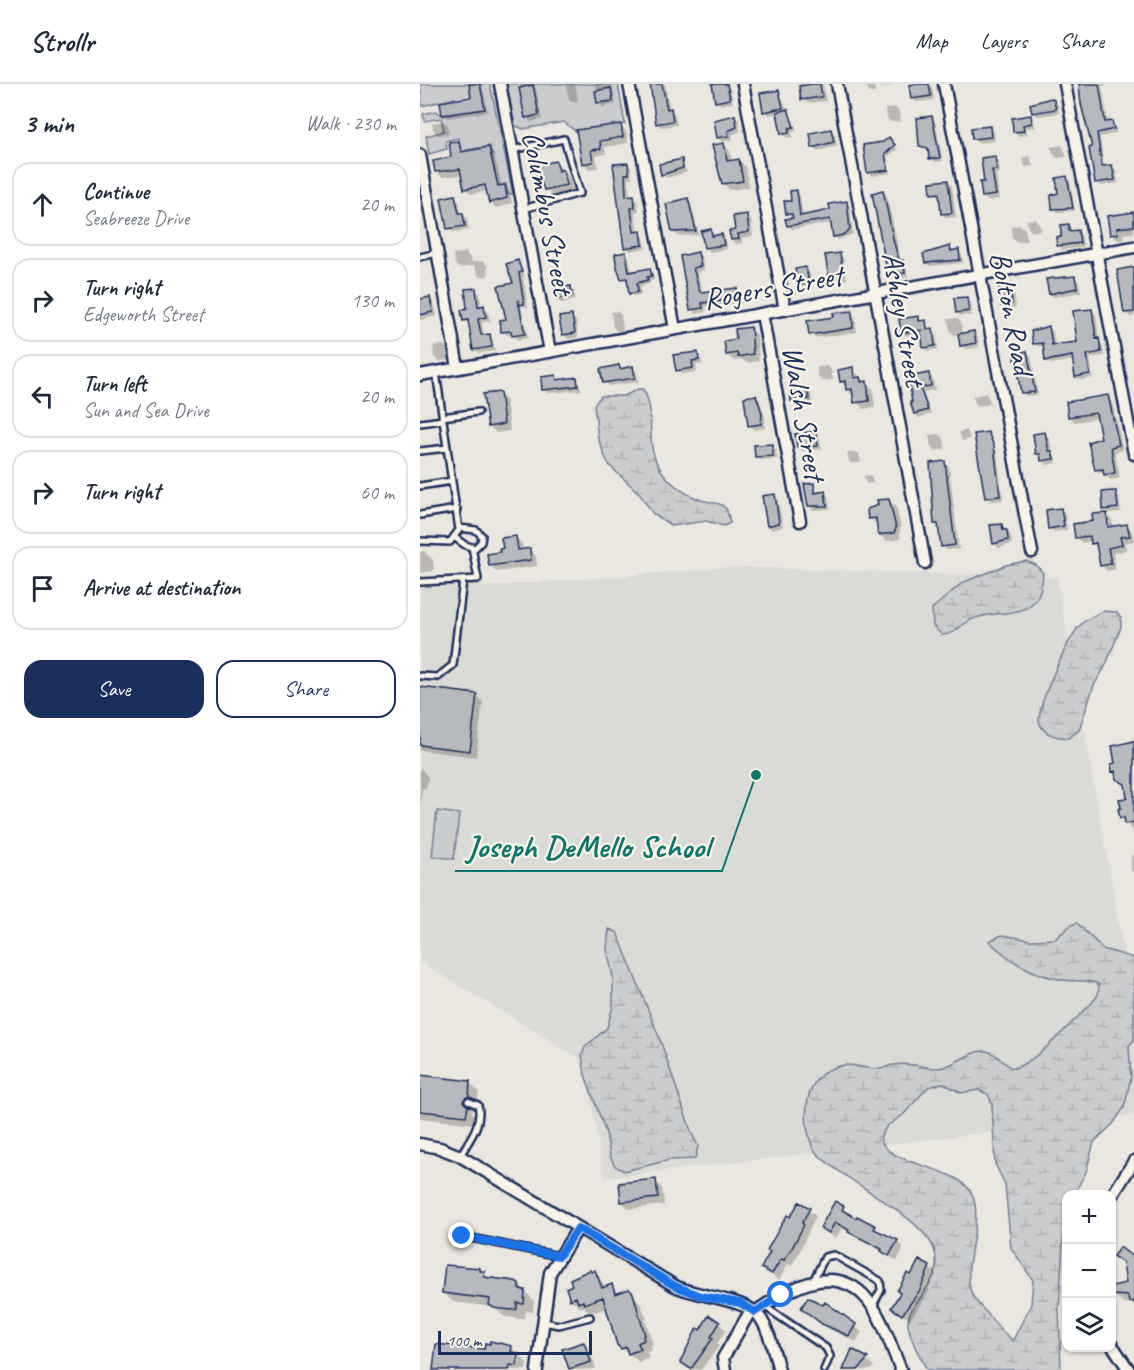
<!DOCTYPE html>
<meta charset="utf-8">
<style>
:root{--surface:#fff;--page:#f6f6f7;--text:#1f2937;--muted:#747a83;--line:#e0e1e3;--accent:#1b2f5e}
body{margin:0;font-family:Caveat,sans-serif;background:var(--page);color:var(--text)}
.controls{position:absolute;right:18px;bottom:18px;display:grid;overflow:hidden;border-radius:12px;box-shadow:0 2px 4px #0004}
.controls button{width:54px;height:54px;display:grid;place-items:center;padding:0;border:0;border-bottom:2px solid var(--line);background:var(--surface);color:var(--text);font:30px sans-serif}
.scale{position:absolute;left:18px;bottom:15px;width:154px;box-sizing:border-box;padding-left:6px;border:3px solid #1b2f5e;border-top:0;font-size:16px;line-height:21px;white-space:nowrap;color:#1b2f5e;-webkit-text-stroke:4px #f7f3e8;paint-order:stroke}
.stop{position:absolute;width:18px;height:18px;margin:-14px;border:4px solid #1a73e8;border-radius:50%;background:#fff}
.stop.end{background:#1a73e8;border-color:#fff;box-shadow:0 2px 6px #0008}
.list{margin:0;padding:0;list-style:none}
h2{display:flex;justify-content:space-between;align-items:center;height:78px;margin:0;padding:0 24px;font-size:26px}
h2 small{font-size:20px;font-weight:400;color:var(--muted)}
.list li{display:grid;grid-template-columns:39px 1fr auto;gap:18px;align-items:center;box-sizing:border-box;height:84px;margin:0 12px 12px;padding:0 12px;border:2px solid var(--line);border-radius:18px}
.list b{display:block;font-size:22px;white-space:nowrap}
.list p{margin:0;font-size:20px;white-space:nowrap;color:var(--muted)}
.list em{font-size:20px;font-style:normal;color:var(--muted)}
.actions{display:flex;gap:12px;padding:18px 24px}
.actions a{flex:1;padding:14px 0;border:2px solid var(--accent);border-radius:18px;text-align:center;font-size:21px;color:var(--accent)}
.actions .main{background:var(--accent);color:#fff}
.icon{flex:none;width:33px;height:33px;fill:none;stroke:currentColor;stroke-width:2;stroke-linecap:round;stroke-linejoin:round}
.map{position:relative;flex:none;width:714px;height:1286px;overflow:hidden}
header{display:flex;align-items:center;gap:36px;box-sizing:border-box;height:84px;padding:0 30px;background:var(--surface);border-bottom:2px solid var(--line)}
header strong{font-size:28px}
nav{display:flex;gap:33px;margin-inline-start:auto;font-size:21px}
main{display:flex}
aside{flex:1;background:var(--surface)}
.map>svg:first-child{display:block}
</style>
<header>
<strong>Strollr</strong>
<nav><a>Map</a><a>Layers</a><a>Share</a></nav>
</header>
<main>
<aside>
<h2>3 min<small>Walk · 230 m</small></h2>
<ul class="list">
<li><svg class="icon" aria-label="ahead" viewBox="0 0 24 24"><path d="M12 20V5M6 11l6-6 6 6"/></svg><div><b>Continue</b><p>Seabreeze Drive</p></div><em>20 m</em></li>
<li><svg class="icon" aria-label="right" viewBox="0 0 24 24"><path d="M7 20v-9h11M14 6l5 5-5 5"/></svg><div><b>Turn right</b><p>Edgeworth Street</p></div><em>130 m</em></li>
<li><svg class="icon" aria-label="left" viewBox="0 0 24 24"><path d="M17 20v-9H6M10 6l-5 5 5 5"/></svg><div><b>Turn left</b><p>Sun and Sea Drive</p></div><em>20 m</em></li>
<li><svg class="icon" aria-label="right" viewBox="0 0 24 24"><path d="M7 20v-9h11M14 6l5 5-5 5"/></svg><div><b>Turn right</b></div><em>60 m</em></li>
<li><svg class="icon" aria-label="arrive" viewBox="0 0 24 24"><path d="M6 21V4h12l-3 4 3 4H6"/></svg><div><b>Arrive at destination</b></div></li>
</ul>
<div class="actions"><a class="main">Save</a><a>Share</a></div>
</aside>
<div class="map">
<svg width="714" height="1286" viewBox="0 0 714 1286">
<defs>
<pattern id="wetland-marsh" width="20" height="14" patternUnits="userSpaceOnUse" patternTransform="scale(1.5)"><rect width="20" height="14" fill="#cbcccd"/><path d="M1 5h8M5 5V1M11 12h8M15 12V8" fill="none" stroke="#aeb0b2"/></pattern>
</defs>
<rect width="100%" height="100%" fill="#eae7e0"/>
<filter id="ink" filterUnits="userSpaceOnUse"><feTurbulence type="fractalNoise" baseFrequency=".0167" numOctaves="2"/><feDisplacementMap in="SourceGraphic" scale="12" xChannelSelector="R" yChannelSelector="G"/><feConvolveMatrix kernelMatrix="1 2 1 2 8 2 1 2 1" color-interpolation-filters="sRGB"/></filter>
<g filter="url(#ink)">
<path fill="#dadad6" d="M310 483 637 493 714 925V1031L185 1094 164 977 0 878V498L62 493 64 503Z"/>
<path fill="#cbcccd" stroke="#737e96" stroke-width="1.5" d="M0 0H70L93 110H88L86 100 77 102 70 62 46 66V76L39 77 38 54 26 57 27 65 9 70 6 52 24 47 21 34 5 37 3 30 16 27 23 32 38 29 35 14 2 22Z
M87 0H198L205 40 155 47 144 38 103 45 94 41Z
M17 727 39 730 34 775 12 772Z"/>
<path fill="url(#wetland-marsh)" stroke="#737e96" stroke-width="1.5" fill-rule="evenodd" d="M218 305H223C239 332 221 360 243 389 253 402 269 413 285 417 292 419 301 418 306 425 308 428 309 435 310 439L304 442 286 437 252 442 233 430 219 409 190 382 185 373 178 354 174 321 181 312H204Z
M606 477 616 481 623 489C621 538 587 524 555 534 542 538 536 551 522 551L513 542 512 525 542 499 586 481Z
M684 527 696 528 701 533V543L685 583 674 601 659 646 649 654C638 653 625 652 620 640 614 626 647 559 657 545 662 537 676 530 684 527Z
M657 839 683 865 714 874V956L709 962 711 994 704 1024 693 1040 674 1058 666 1088 654 1110H646L639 1224 641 1286H507C500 1272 490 1256 488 1240 487 1216 526 1200 514 1165 503 1135 435 1101 409 1080 402 1074 393 1068 391 1059 381 1028 385 986 425 981 436 980 449 986 461 985 465 984 469 981 474 981 487 978 502 983 515 984 535 985 551 962 570 968 578 971 584 980 592 984 615 981 652 937 671 920L678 911 679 901C671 895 654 898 643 896 611 890 592 879 569 857L582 851 610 856 635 855 651 841ZM523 999 541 1009 558 1006 568 1010 572 1020 575 1080 585 1100 591 1164 613 1196 611 1220 593 1256C583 1250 575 1239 568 1230 562 1224 553 1216 551 1208 542 1178 563 1142 553 1112 540 1079 465 1084 460 1053L467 1042 483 1031 508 1003Z
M189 845 197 848 239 953 272 1050 278 1062 275 1075 250 1076 204 1087 195 1082 190 1072 186 1049 165 991 162 972 165 963 187 944 193 922V893L187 865Z"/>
<path fill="#0003" d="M50 0H62L68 28 28 34 24 30 52 14Z
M100 0H115L122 35 111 38 107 33Z
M146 0H155L158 17 152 18 149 15Z
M175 0H192L196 20 183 23 178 18Z
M226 0H245L250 26 255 30 257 41 241 43 237 39 231 3Z
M294 0H305L311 6 313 19 301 21 297 17Z
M381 0H403L406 17 387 19 383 15Z
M445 0H454L455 9H450Z
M458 0H472V2L461 3Z
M490 0H509L512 4 514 16 497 18 492 14Z
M661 0H688L682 2 688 39 691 38 695 42 697 49 680 53 684 83 692 82 696 86 698 99 681 102 677 98 674 65Z
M359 7 377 47 372 48 373 53 367 54 362 50 358 29 349 31 345 27Z
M633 17 638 21 639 29 617 32 613 28Z
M475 23 479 27 480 37 471 38 467 34 465 25Z
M315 33 319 37 320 47 312 51 313 56 302 58 298 54Z
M511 33 515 37 523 77 515 78 510 66 501 61Z
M611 33 616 43 606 44 607 51 599 52 595 48Z
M23 37 28 41 29 50 18 51 14 47 12 39Z
M200 41 206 47 208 59 185 63 186 70 176 72 178 84 169 85 163 79 157 47Z
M569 44 574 48 575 57 558 59 553 55Z
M411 47 415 51 417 62 398 67 394 63Z
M38 58 45 69 69 64 74 70 82 103 90 108 92 119 76 124 70 118 68 107 51 110 45 104 43 91 22 93 17 88 33 74Z
M472 58 477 65 467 73 470 89 452 92 449 89Z
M304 60 310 67 312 78 319 77 326 83 329 103 310 106 303 99Z
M642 61 647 73 636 74 630 63Z
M610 72 613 82 605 83 602 74Z
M574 74 579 78 580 89 576 90 579 115 568 117 563 113Z
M261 77 267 88 247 94 243 90Z
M136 78 150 94 153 107 132 112 121 100Z
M207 80 211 84 212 94H208L210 113 217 117 219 127 215 128 218 149 224 153 226 164 210 167 206 163 195 81Z
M646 94 650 97 655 127 637 128 634 125Z
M527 97 532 102 536 133 526 134 522 129 521 113 512 109Z
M377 108 380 112 383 133 412 128 426 119 430 122 433 150 418 156 414 152 412 139 372 145 368 142 373 135 368 130Z
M463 108 467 112 481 177 486 181 488 193 474 195 470 191Z
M34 113 39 117 41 130 47 134 49 146 33 148 28 144Z
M267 116 271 120 279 151 258 152 253 148Z
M714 129V149L703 150 704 156H698L692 150 689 133Z
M326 132 331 136 333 152 322 154V159L316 160 312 156Z
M616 135 622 146 612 148 608 143 607 136Z
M600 141 605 145 607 157 597 158 592 154 591 142Z
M648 142 653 148H658L662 152 663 163 643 166 639 162Z
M290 147 295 153 302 152 306 156 307 165 290 168 286 163Z
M530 164 542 171 543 179 510 182 506 178Z
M46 168 52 178 62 177 67 181 68 192 59 193 54 182 39 184 35 180 33 171Z
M206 170 209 173 212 189 229 186 233 189 234 196 230 197V200L220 202 221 211 214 212 210 209 209 197 202 194Z
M278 170 282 174 284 186 277 188 283 209 317 206 321 210 322 219 285 223 286 228 276 230 271 225 261 173Z
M419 170 423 174 427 195 415 197 410 193Z
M98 178 105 192 103 193 108 224 101 221 108 254 98 256 93 251H87L83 247 88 237Z
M386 185 390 189 392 203 383 205 378 200Z
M714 185V232L710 233 706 229Z
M654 194 659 198 661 208 634 213 630 209Z
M150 203 154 208 156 216 141 219 137 215Z
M590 204 594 208 596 224 587 225 583 221Z
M55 205 60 210 61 223 68 227 70 237 62 238 64 252 69 251 73 256 75 267 59 269 55 265 50 240 44 236Z
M547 214 551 219 552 231 541 232 537 228Z
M10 215 14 219 17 232 0 236V217Z
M672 226 676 230 679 256 682 260 684 272 670 274 673 294 660 296 656 292 654 276 630 280 626 276 625 262 619 263 615 259 629 244 633 248 635 262 659 259Z
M197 227 201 231 203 247H197L193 243 191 228Z
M431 229 435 233 437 248 395 254 391 250 415 234Z
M151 233 156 237 158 253 148 255 143 250Z
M498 234 516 249 518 265 508 267 504 263 503 249 486 252 483 248Z
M537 234 541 238 543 251 553 249 558 253 559 263 546 265 542 261 540 250 534 251 530 247 528 235Z
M330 244 337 251 339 277 326 279 322 275 314 277 307 270Z
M23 261 28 265 29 276 19 277 14 273 13 262Z
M607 268 611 272 618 311 606 312 602 308Z
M277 269 283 280 276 281 277 288 261 290 257 286Z
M407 282 411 286 413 296 403 297 398 293 397 283Z
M212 284 217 288 218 298 189 302 184 298 182 286Z
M432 285 453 305 455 323 443 325 421 297Z
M509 291 513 295 515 306 503 308 511 330 499 334 495 330 490 294Z
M136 293 141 297 156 295 162 306 128 309 123 305Z
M387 306 391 310 392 319 377 321 373 317Z
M566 309 571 320 557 322 552 312Z
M79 310 86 316 90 347 76 349 69 342Z
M336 313 340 317 345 334V344L334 346 330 341Z
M687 313 692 318 703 366 695 368 700 394 691 396 676 385 683 356 679 334 655 338 650 333Z
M547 346 550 355 542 357 539 348Z
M395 348 399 353 402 365 383 367 378 363Z
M568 349 577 368 583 416 571 417 567 413Z
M519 350 524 354 525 365 515 367 511 362 509 351Z
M625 350 629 354 637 379 627 381 618 370Z
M352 362 356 366 357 375 341 376 336 372Z
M427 369H439L441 379H430Z
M525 379 529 383 539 465 527 466 523 462 520 445 515 439Z
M451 391 453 399 446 400 444 392Z
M394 401 398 410 405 409 408 412 410 425 393 426 389 422Z
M695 408 699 412 701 428 689 429 685 425Z
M354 411 358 416 363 443 352 446 348 441Z
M469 416 476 423 480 439V455L466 457 459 450 458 441 449 434Z
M640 425 645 429 647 446 634 448 630 444Z
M687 431 692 436 693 444 707 441 712 447 714 457 705 459 706 466 693 469 696 485 687 487 681 481 678 465 672 457 662 459 656 453Z
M582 441 591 452 592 460 578 464 574 459Z
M96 453 102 460 103 466 109 465 116 472 117 482 77 488 70 481Z
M4 467 13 476 14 487 0 489V468Z
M0 605 56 611 63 618 56 673 0 666Z
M714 653V749L701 733V716L709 715 707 703 694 687Z
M0 683 8 693 6 705 2 704 0 724Z
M714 770V789L711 786V771Z
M0 993 50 999 59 1008 57 1022 51 1027 56 1033 55 1040 0 1034Z
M235 1097 242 1104 244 1121 209 1125 202 1118Z
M416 1119 430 1130 429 1132 477 1157 484 1164 477 1177 422 1144 416 1154 409 1150 402 1144Z
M380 1120 396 1132 377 1173 371 1182 368 1180 359 1196 343 1184Z
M714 1176V1220L703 1219 693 1210 708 1200Z
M509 1183 516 1190 508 1204 510 1206 490 1236 473 1224 491 1193Z
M60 1186 71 1196 99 1200 114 1217 113 1228 106 1227 105 1234 101 1235 85 1233 73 1223 33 1218 24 1209Z
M170 1187 175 1188 186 1203 191 1202 200 1210 209 1207 218 1216 227 1234 225 1235 233 1260 231 1261 232 1266 227 1268 229 1274 219 1278 202 1264 188 1224 174 1228 169 1227 164 1223 160 1224 151 1215 156 1192Z
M390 1230 428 1237 442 1248 436 1258 411 1246Z
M299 1239 306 1246 297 1260 299 1262 281 1286 268 1285 261 1278Z
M72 1259 91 1263 107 1279 106 1286H15L65 1266Z
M164 1260 170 1266 176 1285 152 1286Z
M433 1267 454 1282 451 1286H425Z"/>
<path fill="#b6babf" stroke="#1b2f5e" stroke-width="1.5" d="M49 0H60L65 25 22 31 20 18 51 13Z
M230 0H242L247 25 251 24 253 37 236 40Z
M292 0H307L310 15 295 18Z
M392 0H400L402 13 381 16 379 2Z
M494 0H509L511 12 491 15 489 1Z
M659 0H679L685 38 692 37 694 45 677 49 682 82 692 81 695 96 675 99 669 64 672 63 661 20Z
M113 1 119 31 105 34 99 4Z
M191 4 193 17 177 19 175 7Z
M359 6 363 24 343 28 340 9Z
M631 14 634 16 636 25 612 29 610 20Z
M368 25 374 43 369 44V49L361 50 357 28Z
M315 31 317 43 308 47 309 52 297 54 294 36Z
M611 31 612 39 603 41 604 47 593 48 592 34Z
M512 32 520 74 509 75 508 64 499 62 497 34Z
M201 40 203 53 180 57 181 65 171 66 173 78 162 80 156 46Z
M570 42 571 53 552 55 551 44Z
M411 45 414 58 392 64 390 49Z
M469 53 475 61 465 70 468 86 447 89 443 61 463 58Z
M39 57 41 68 69 63 78 102 85 101 87 114 69 119 65 101 44 105 40 85 15 88 13 77 31 73 29 58Z
M304 59 307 77 319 75 323 97 302 100 292 61Z
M575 72 577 86H572L576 111 562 113 560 98H564L561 74Z
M262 75 263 84 241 91 239 80Z
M126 77V79L136 77 139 87 143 85 147 101 124 106 122 100 119 101 114 79Z
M208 79 209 90H205L206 112 214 111 215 123 211 124 214 148 221 147 223 161 204 164 193 80Z
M647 92 653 124 632 125 631 111 638 109 636 94Z
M528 96 532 129 521 130 519 109 511 110 510 98Z
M377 106 380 132 410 126 409 120 427 117 430 146 423 151 413 153 410 135 367 142 365 135 373 134 372 130H366L364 117H371L370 107Z
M463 106 474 159 479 176H483L485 189 468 192 452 109Z
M35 111 39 129H43L45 142 27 145 21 114Z
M268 114 276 147 252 148 246 120Z
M714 128V142L697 144 698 150 690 151 687 132Z
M327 130 329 148 318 150 319 155 311 156 309 147 315 146 313 132Z
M649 140V147L658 146 660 159 637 162V153H641V141Z
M291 145 292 152 302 150 304 161 284 164 281 147Z
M530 162 531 167 539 165 540 176 505 179 503 170Z
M206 168 209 188 230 184 232 192 227 193 228 196 217 199 218 208 209 210 207 194 201 195 196 180 195 170Z
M278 168 281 182 273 184 280 208 317 204 318 215 282 219 283 224 270 226 260 172Z
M420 169 423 191 409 194 405 171Z
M98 176 102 188 99 189 104 220 100 221 98 216 105 250 92 252 91 247 81 248 80 236 86 235 78 202 93 199 86 180Z
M386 183 389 199 377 201 375 185Z
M714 183V228L704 229 697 186Z
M655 192 657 204 629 210 626 195Z
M151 202 152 212 136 215 134 205Z
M590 202 592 220 581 222 579 204Z
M56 204 58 223 64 221 66 233 58 235 61 251 70 250 72 263 53 266 48 236 43 237 41 226 47 224 45 205Z
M10 213 13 228 0 231V215Z
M547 213 549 227 536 229 534 214Z
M672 225 676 255 679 254 681 268 667 271 670 290 655 293 652 272 625 277 623 259 613 260 611 247 629 242 632 261 657 258 653 227Z
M432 227 433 244 389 251 387 237 414 233 413 229Z
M152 231 155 249 142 251 139 233Z
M499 232V237L506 236 507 245 513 244 515 262 503 264 501 246 481 249 479 235Z
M331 243 333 270 318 273 317 269 306 271 304 257 316 255 315 245Z
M554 247 556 259 540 262 538 250Z
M607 267 615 308 601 309 594 269Z
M278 268 279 276 272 277 273 284 256 287 253 271Z
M199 281 200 285 213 282 215 294 183 299 180 285Z
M433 283 434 294 440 293 441 298 447 297 449 317 434 319 432 305 426 306 425 297 420 298 418 286Z
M509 289 511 302 500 304 508 326 494 330 490 318H492L488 293Z
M136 291 137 296 157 293 158 302 122 306 121 293Z
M387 305 389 315 371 317 370 307Z
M80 308 84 340 68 343 63 310Z
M336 311 342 329 341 340 328 342 324 313Z
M688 311 699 361 691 363 695 389 684 391 683 385 675 386 668 358 681 354 676 329 648 333 646 318Z
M396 347 398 362 377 363 375 350Z
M568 348 574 362 580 412 565 414 554 350Z
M625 348 629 367H632L634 375 621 377 620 370H616L613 350Z
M353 360V372L335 373 334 361Z
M525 377 535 461 521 463 518 440H514L510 379Z
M394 399 395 409 405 407 407 422H388L384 400Z
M691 407H696L698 424 683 426 682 408Z
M355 410 359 439 347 442 342 412Z
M469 415 476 444 474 449 458 451 456 434 448 435 447 425 458 421 457 416Z
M641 424 644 442 628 445 626 426Z
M687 429 688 443 707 440 710 452 700 453 702 461 688 464 691 480 680 482 676 459 671 460 670 452 655 454 653 440 673 437 672 430Z
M582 440 583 446H587L588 456 573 460 570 441Z
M96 452 98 466 110 464 111 476 69 482 67 470 80 468 79 465 83 464 81 454Z
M0 603 57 610 50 667 0 661Z
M714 657V738L705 740 704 733 700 734 698 725 701 724 699 715 707 714 705 700 696 695 695 687 692 688 691 680 695 679 692 662Z
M0 991 50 997 49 1012 43 1017 48 1022 46 1032 0 1027Z
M236 1095 238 1114 201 1118 199 1099Z
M415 1117 424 1122 422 1126 436 1134 437 1132 456 1142 454 1145 478 1156 469 1172 461 1167 462 1165 428 1148 429 1146 415 1138 409 1149 400 1144Z
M379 1118 390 1124 382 1139 384 1141 371 1166 364 1176 361 1175 352 1190 341 1184 350 1168 347 1166 367 1131 370 1133Z
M700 1163 714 1174V1218H709L708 1212 692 1211V1202L706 1199 703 1179 693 1172Z
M499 1176 510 1182 500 1206 482 1231 471 1224 480 1209 477 1207 481 1200 487 1189 491 1191Z
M25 1181 60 1184V1187H65L64 1193 95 1197 99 1199V1205L105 1206 104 1220 97 1219V1225L91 1226 74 1224 69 1221 70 1215 22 1209Z
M170 1186 171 1188 175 1186 182 1204 192 1200 195 1210 209 1205 213 1209 225 1251 223 1252 224 1256 218 1259 221 1265 208 1270 206 1263 201 1265 197 1261 183 1213 164 1220 163 1217 158 1219 156 1213 150 1216 146 1204 152 1201 150 1195Z
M388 1213 403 1221 405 1218 436 1240 429 1252 402 1240 381 1224Z
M289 1231 300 1238 291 1253 293 1254 271 1285 260 1278 277 1244 280 1246Z
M70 1257 92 1262 91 1268 98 1269 97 1282 90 1281 89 1286H13L16 1260 64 1265 65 1259 70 1260Z
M164 1258 171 1278 149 1285 142 1265Z
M432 1265 448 1274 438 1286H423Z"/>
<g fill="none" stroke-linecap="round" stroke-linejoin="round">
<defs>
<path id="lane" d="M92 66 144 55 160 109 103 125
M0 173 17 169
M22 333 58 328
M0 339 23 336
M0 367 27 364
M0 402 32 397
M0 431 37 425
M34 453 45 461 55 464 61 458 62 452 56 446 39 444
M0 457 30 458 39 446 16 288
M0 498 58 495 52 463
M0 592 18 593 33 581 43 496
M40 1072C49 1056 63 1040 58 1021L48 1017
M42 1152 139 1172
M393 1197 405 1173 414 1171 460 1197 461 1206 453 1221
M344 1222 406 1264 410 1272 404 1286
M123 1238 139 1241 170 1233"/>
<path id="street" d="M80 0 130 268
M209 0 255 245
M323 0 365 226
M417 0 505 479
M524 0 612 468
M645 0 714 370
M0 71 38 284
M342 230 380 437
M0 291 714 163
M0 1060 20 1064 40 1072 255 1202C278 1213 326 1215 339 1232 350 1247 354 1269 359 1286
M692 1112 714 1077
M335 1228C367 1206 414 1176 447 1215 463 1234 471 1263 481 1286
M692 1261 709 1286
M117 1286 130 1189 158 1144
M305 1286 303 1274 331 1226"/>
</defs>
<use href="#lane" stroke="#1b2f5e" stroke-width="10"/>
<use href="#street" stroke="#1b2f5e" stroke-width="15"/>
<use href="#lane" stroke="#f7f3e8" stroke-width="5"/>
<use href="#street" stroke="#f7f3e8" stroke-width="10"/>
</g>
</g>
<g fill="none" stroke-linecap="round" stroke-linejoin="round" filter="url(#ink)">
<path stroke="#1a73e8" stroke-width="8" d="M42 1152 139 1172 158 1144 255 1202 281 1212 320 1219 335 1228 361 1211"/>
</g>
<g text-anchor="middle" stroke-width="4.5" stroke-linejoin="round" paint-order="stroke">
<g font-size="30" fill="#1b2f5e" stroke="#f7f3e8">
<text transform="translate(128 129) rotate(79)" y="10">Columbus Street</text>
<text transform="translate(353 203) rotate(-10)" y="10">Rogers Street</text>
<text transform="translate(592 229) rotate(79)" y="10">Bolton Road</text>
<text transform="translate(484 235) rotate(80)" y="10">Ashley Street</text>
<text transform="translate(384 329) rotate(80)" y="10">Walsh Street</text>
</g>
</g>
<path fill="none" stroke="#0f766e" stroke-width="2" d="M336 691L302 787H35"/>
<circle fill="#0f766e" stroke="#f7f3e8" stroke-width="2" cx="336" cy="691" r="6"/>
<g font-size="32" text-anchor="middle" font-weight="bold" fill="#0f766e" stroke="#f7f3e8" stroke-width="4.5" stroke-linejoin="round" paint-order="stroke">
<text x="168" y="773">Joseph DeMello School</text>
</g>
</svg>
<div class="controls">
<button>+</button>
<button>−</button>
<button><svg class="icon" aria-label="layers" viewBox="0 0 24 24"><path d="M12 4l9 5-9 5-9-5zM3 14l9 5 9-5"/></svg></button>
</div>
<div class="scale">100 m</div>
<div class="stop" style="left:361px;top:1211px"></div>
<div class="stop end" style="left:42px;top:1152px"></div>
</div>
</main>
